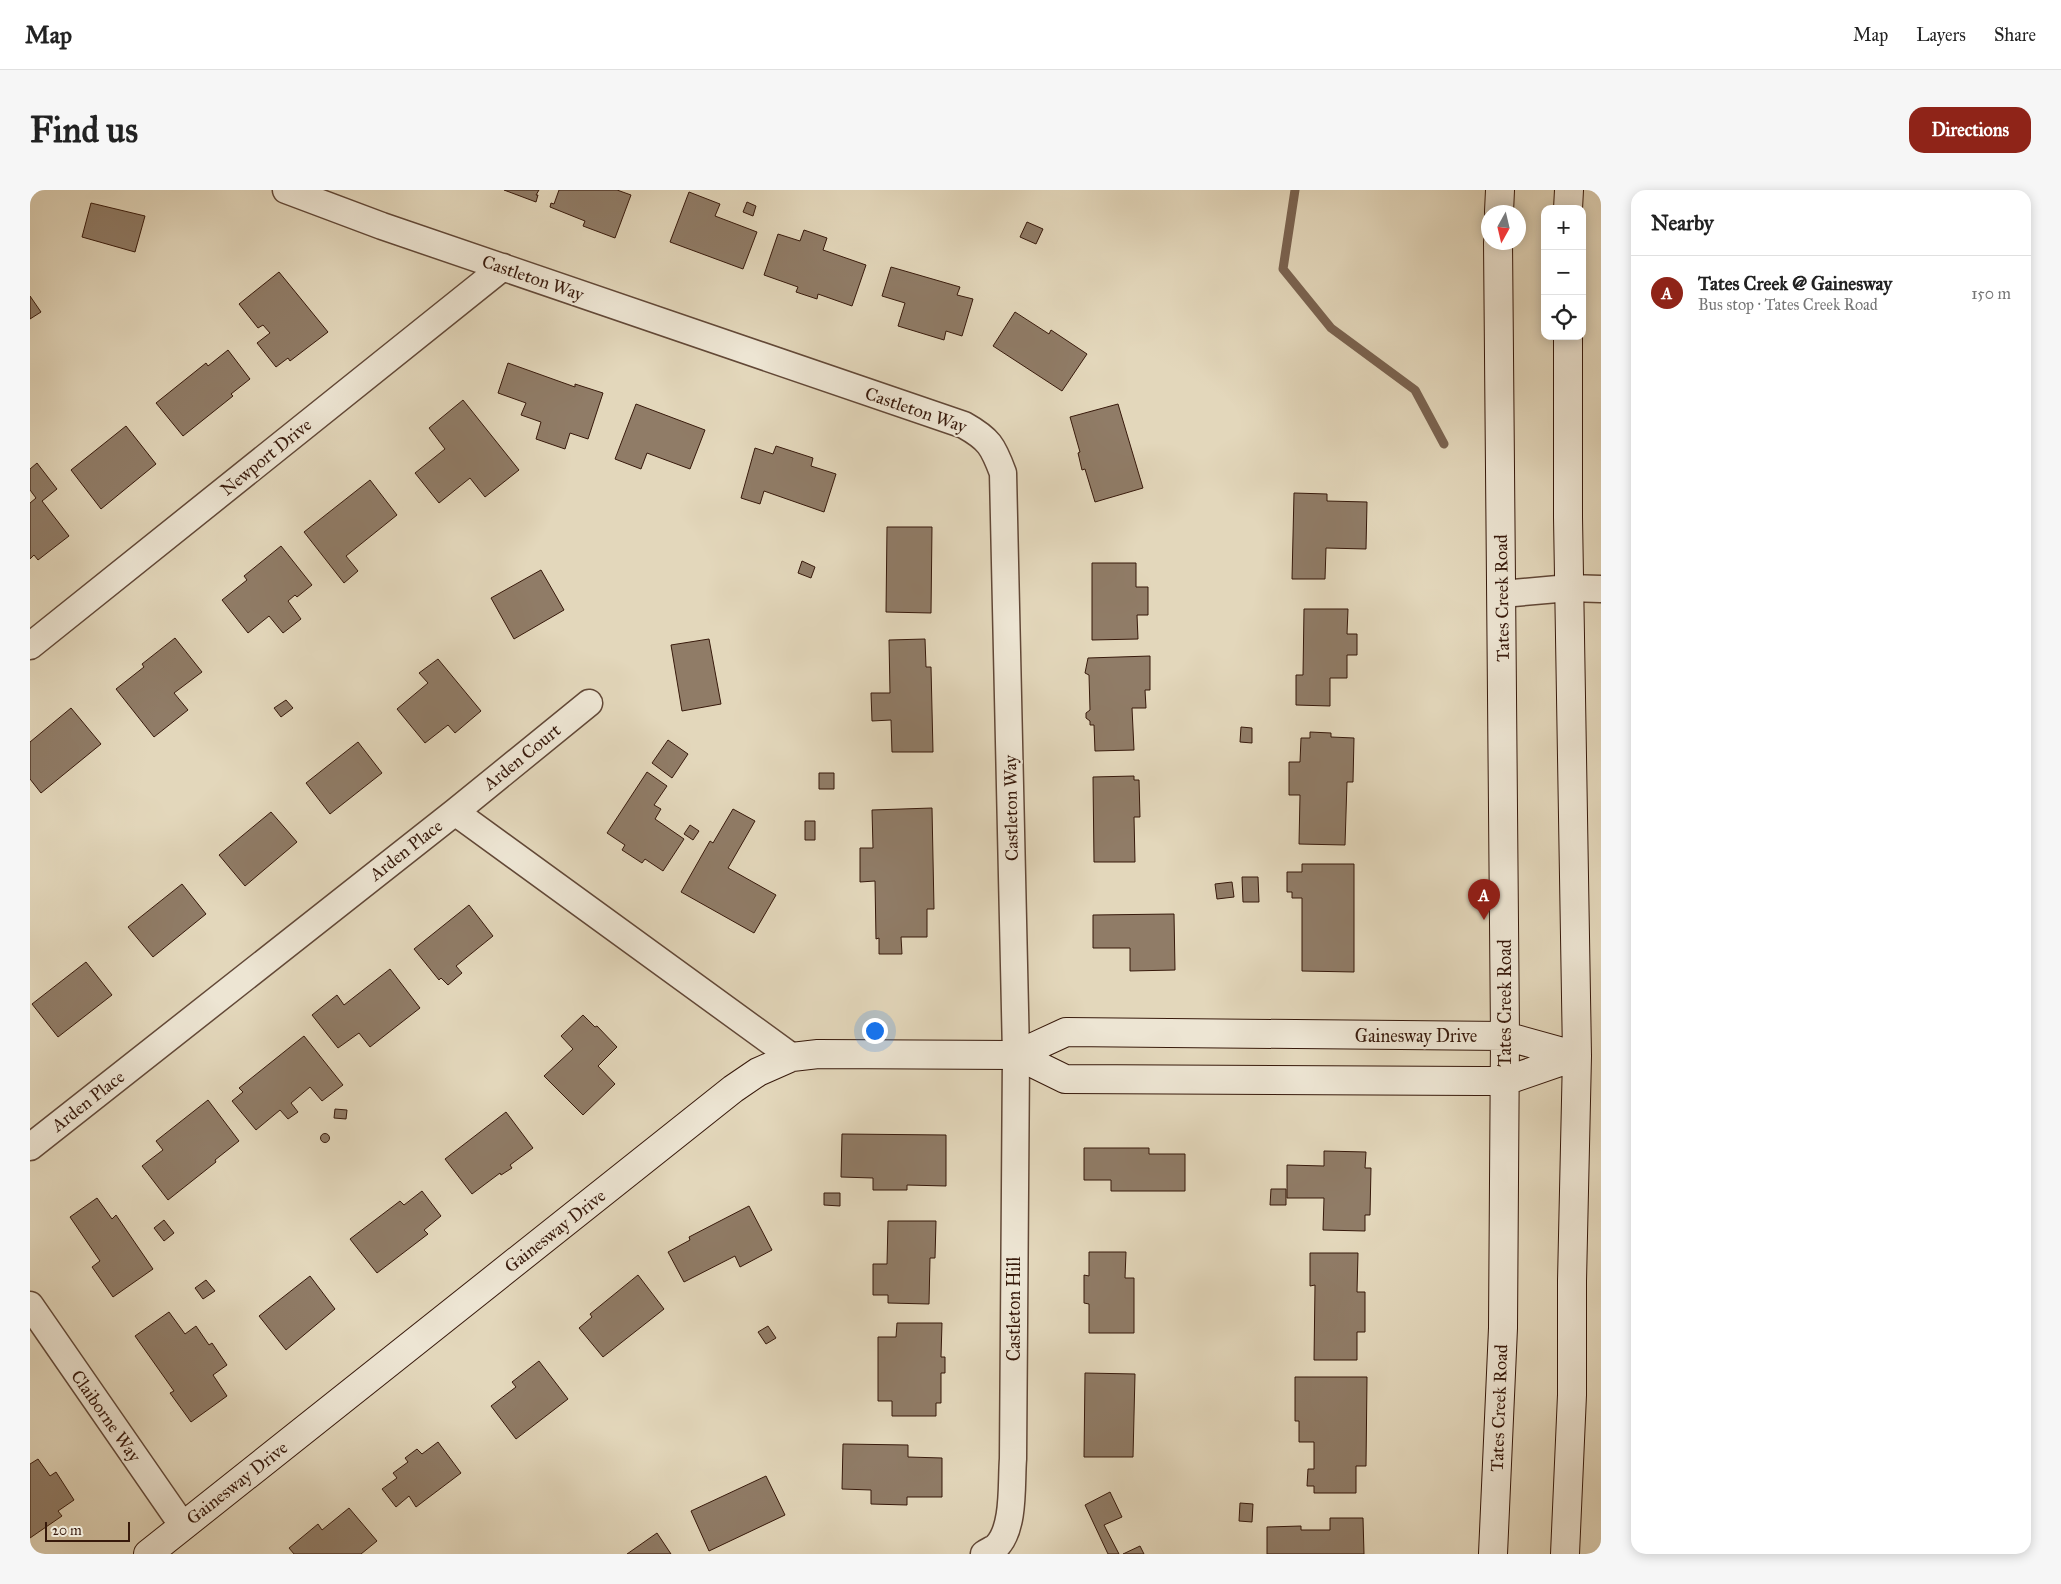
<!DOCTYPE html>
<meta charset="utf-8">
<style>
:root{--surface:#fff;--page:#f6f6f6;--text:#222;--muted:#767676;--line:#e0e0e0;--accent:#8f2418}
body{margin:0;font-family:"IM FELL Great Primer",serif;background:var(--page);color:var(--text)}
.controls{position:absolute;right:15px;top:15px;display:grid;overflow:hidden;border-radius:10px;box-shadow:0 2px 12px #0003}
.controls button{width:45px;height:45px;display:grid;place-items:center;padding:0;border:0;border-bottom:1px solid var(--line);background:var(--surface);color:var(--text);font:25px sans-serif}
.compass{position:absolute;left:1451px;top:15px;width:45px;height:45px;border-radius:50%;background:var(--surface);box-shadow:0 2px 12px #0003;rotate:188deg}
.scale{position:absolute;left:15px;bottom:12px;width:85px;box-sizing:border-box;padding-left:5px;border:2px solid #37190b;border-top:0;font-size:14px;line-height:18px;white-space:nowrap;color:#37190b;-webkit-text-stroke:4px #ede5d3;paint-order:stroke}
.you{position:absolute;left:844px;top:840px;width:18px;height:18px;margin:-12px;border:4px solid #fff;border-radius:50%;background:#1a73e8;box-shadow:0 0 0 8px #1a73e833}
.badge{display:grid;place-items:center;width:32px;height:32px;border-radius:50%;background:var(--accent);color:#fff;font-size:16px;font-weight:700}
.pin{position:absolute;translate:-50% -41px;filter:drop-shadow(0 1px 2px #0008)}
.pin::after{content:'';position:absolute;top:26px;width:18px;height:15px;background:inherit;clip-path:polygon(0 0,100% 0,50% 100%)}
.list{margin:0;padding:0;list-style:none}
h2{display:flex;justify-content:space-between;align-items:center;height:65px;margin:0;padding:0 20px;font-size:21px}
h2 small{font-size:16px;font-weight:400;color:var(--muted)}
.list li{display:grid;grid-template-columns:32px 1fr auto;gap:15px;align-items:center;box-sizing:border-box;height:75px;padding:0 20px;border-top:1px solid var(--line)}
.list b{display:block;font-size:19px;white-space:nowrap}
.list p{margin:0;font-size:16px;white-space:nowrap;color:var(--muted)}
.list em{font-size:16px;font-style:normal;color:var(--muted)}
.icon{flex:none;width:28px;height:28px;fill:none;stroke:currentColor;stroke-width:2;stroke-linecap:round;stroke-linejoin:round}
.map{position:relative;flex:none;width:1571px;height:1364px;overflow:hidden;border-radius:15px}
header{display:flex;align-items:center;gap:30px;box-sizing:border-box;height:70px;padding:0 25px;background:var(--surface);border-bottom:1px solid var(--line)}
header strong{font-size:24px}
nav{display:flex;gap:28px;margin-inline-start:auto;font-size:18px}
.intro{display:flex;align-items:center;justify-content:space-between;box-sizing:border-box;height:120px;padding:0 30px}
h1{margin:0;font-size:35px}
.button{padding:12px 22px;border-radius:15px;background:var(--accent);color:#fff;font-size:18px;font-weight:700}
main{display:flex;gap:30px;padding:0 30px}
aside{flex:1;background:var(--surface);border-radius:15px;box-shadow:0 2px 12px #0003}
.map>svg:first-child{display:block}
</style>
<header>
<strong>Map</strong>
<nav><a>Map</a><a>Layers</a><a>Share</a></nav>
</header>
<div class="intro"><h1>Find us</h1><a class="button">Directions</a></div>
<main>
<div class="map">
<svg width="1571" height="1364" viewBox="0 0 1571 1364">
<rect width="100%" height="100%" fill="#e3d7bb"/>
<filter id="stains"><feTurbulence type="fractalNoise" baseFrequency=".004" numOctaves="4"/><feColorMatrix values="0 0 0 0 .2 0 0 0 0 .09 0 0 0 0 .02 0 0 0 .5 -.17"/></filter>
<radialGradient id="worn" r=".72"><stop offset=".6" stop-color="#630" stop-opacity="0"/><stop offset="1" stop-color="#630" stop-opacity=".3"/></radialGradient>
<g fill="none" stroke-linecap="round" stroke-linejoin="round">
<path stroke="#7b6451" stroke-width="9" d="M1265 0 1253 79 1301 138 1385 200 1414 254"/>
</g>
<path fill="#907c67" stroke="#37190b" d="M474 0H509L506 5H508L506 12Z
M529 0H587L601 5 585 48 553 36 555 31 520 17 521 13 524 14Z
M659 2 690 14 685 26 727 42 713 79 640 52Z
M717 12 726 16 723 26 713 22Z
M61 13 115 26 105 62 52 47Z
M997 32 1013 39 1006 54 990 47Z
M774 40 797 48 793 60 836 75 822 116 788 104 787 109 766 102 768 97 734 85 748 44 770 51Z
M861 77 930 97 927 105 943 109 932 146 916 141 914 150 868 136 875 113 852 106Z
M249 82 298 142 260 171 258 168 246 177 227 153 240 143 233 135 228 138 209 114Z
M0 106 11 122 0 129Z
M985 122 1019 144 1021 140 1057 164 1032 201 963 156Z
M198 160 220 189 201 204 203 206 153 246 126 213 176 173 178 176Z
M478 173 545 197V194L573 203 558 249 540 243 535 259 506 249 511 232 491 225 496 213 468 203Z
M433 210 489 280 455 307 440 288 409 313 385 283 415 259 399 238Z
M606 214 675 240 660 279 617 263 611 279 585 269Z
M1088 214 1113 298 1065 312 1055 279 1052 280 1048 263 1050 262 1040 227Z
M96 236 126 274 71 319 41 280Z
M746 256 783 268 781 276 806 284 794 322 734 301 730 314 711 308 725 258 743 264Z
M7 273 27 299 12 311 39 346 8 370 4 365 0 369V313L6 308 0 300V279Z
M340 290 367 325 316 366 328 381 314 393 274 342Z
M1264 303 1297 304V311L1337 312 1336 359 1296 358 1295 389H1262Z
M857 337H902L901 423 856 422Z
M251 356 282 395 267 407 265 405 258 411 271 429 253 443 239 426 218 443 192 410 217 390 214 386Z
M772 371 785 377 781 388 768 383Z
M1062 373H1106V397H1118V425H1107L1108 449 1062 450Z
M511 380 534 420 484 449 461 408Z
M1274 419H1318L1317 444H1327V465H1317V488H1300V516L1266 515V485H1273Z
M145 448 172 482 144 503 158 520 124 547 86 499 114 477 112 474Z
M679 449 691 514 652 521 641 455Z
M895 449 896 477H901L903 562H862L861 530 842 531 841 503H860L859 450Z
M1120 466V500H1115L1116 518H1102L1104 560 1065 561 1064 535H1060V531L1056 528V523L1060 520 1059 485 1055 483 1058 468Z
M408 469 451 521 425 543 418 535 395 553 367 519 398 493 389 483Z
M256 510 263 518 251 527 244 518Z
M41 518 71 554 11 603 0 589V552Z
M1211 537 1222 538V553L1210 552Z
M1280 542 1301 543V547L1324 548 1323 592H1317L1315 655 1269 654 1270 605H1259V572H1270L1271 548H1280Z
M638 550 658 564 642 588 622 573Z
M328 552 352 583 300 624 276 593Z
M617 582 637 596 624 615 631 619 625 629 654 649 633 681 615 669 612 673 592 660 595 655 577 643Z
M789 583H804V599H789Z
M1104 586V590H1109L1110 627H1104L1105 672H1064L1063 587Z
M902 618 904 719H897V747H871L872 764H849V748L846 749 845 691 830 692V658H843L842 620Z
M703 619 725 631 698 678 746 705 724 743 651 702 680 651 683 653Z
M241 622 267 652 215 696 189 665Z
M775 631H785V650H775Z
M660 635 669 641 663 650 654 644Z
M1272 674H1324V782L1272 781V708H1262V702H1257V682H1272Z
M1212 687H1228L1229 712H1213Z
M1202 692 1204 707 1187 709 1185 694Z
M152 694 176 724 123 767 98 737Z
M439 715 463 746 426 776 432 783 418 795 411 788 409 790 384 759Z
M1144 724 1145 780 1100 781V758H1063V725Z
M56 772 82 805 28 847 2 814Z
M360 779 390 818 340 857 329 843 308 858 282 825 307 805 314 815Z
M553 825 565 837 567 836 587 857 568 876 585 894 553 925 514 886 543 859 531 846Z
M274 846 313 895 292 911 280 897 261 913 268 922 258 929 250 920 226 940 202 911 213 902 209 898Z
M178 910 209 951 185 970 186 972 138 1010 112 976 133 960 126 951Z
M305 919 317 920 316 929 304 928Z
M476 922 503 958 480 975 482 978 471 985 470 983 442 1004 415 969Z
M290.5 948a4.5 4.5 0 1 1 9 0a4.5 4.5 0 1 1-9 0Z
M812 944 916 945V996L877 995V1000H843V988L811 987Z
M1054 958H1119V964H1155V1001H1081V990H1054Z
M1294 961 1336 962 1335 978H1341L1340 1025H1335V1041L1293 1040 1294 1008H1257V975L1294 976Z
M1241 999H1256V1015H1240Z
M392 1001 411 1026 394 1040 398 1044 347 1083 320 1049 370 1011 374 1015Z
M794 1003H810V1016L794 1015Z
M67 1008 82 1029 86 1025 123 1079 83 1107 62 1077 70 1071 40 1027Z
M719 1016 742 1060 710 1077 705 1066 654 1092 638 1062 660 1050 659 1047Z
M134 1030 144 1043 134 1051 124 1038Z
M858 1031H906L905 1068H900L899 1114 858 1113V1105H843V1074H857Z
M1059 1062H1096L1095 1088H1104V1143H1059V1114L1054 1113V1085L1059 1086Z
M1280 1063H1328L1327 1102H1335V1142H1327V1170H1284L1285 1095 1280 1096Z
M608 1085 634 1119 573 1167 549 1138 562 1127 560 1124Z
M280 1086 305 1119 256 1160 229 1126Z
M176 1090 185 1101 173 1109 165 1098Z
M139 1122 155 1144 166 1136 179 1155 182 1153 197 1175 183 1185 197 1206 161 1232 140 1203 144 1201 105 1146Z
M867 1133H912L911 1167H915V1183H911V1213H906V1226H862V1211H848V1147H866Z
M738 1136 746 1148 736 1154 728 1142Z
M509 1171 538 1209 486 1249 461 1216 486 1197 482 1192Z
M1055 1183 1105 1184 1103 1267H1054Z
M1265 1187H1337L1336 1276H1326V1303H1284V1296H1277L1278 1279H1284V1252H1269V1231H1265Z
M408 1252 431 1283 386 1317 379 1306 366 1317 352 1299 367 1288 363 1283 378 1272 375 1268 387 1259 392 1264Z
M813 1254 878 1255V1267L912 1268V1307H877V1315L841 1314V1300L812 1299Z
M8 1269 20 1286 26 1282 44 1310 28 1321 32 1326 0 1348V1274Z
M736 1286 755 1325 679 1361 661 1321Z
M1080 1302 1092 1327 1074 1335 1089 1364H1078L1055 1315Z
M1210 1313 1223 1314 1222 1332 1209 1331Z
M319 1318 347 1351 331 1364H264L259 1358 288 1334 292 1340Z
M1300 1328H1333L1334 1364H1237V1337L1271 1336V1340H1300Z
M627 1343 641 1364H597Z
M1110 1356 1114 1364H1093Z"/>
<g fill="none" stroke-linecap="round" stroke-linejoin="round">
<defs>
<path id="street" d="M256 0 352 36 934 235C959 249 963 256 973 283L986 865 983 1269C981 1293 985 1337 967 1356 964 1359 958 1361 954 1364
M1472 404 1539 398 1571 399
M0 456 473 77
M425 622 762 867
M0 957 425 622 559 513
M0 1115 153 1336"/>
<path id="secondary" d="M1538 19 1539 0
M1469 22 1470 0
M986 865 1035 889 1451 891H1475L1547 866
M118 1364 703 899 728 882 762 867 788 864 986 865 1036 842 1475 846 1547 866
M1463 1364 1473 1138 1475 846 1468 52
M1535 1364 1542 1205V1091L1547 866 1538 327V146"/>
</defs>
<use href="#street" stroke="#624837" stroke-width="29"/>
<use href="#secondary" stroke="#37190b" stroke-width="30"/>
<use href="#street" stroke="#ede5d3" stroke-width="26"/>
<use href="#secondary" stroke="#ede5d3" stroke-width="28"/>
</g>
<g text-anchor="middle" stroke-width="4.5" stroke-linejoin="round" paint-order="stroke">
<g font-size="18" fill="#37190b" stroke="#ede5d3">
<text transform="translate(503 88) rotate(19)" y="6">Castleton Way</text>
<text transform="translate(886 220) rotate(19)" y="6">Castleton Way</text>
<text transform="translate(236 267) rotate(-39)" y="6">Newport Drive</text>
<text transform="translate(1472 408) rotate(-91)" y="6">Tates Creek Road</text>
<text transform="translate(492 567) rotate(-39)" y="6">Arden Court</text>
<text transform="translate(981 618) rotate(-91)" y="6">Castleton Way</text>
<text transform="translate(376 660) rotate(-38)" y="6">Arden Place</text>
<text transform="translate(1475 813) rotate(-90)" y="6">Tates Creek Road</text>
<text x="1386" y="852">Gainesway Drive</text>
<text transform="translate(58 911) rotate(-38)" y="6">Arden Place</text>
<text transform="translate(525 1041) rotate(-38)" y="6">Gainesway Drive</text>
<text transform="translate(984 1119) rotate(-90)" y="6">Castleton Hill</text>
<text transform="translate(1469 1218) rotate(-88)" y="6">Tates Creek Road</text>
<text transform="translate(76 1226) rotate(55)" y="6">Claiborne Way</text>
<text transform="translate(207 1293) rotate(-38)" y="6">Gainesway Drive</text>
</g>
</g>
<rect width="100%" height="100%" filter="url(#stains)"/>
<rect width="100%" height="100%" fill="url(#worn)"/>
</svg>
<div class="controls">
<button>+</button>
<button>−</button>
<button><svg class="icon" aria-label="locate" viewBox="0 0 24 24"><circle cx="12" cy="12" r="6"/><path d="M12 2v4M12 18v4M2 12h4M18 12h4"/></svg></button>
</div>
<svg class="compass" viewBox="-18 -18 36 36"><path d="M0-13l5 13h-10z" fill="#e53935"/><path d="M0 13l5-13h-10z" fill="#767676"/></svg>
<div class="scale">20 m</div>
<div class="you"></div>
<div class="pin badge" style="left:1454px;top:730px">A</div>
</div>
<aside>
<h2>Nearby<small></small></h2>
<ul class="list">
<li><span class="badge">A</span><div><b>Tates Creek @ Gainesway</b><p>Bus stop · Tates Creek Road</p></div><em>150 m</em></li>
</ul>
</aside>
</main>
